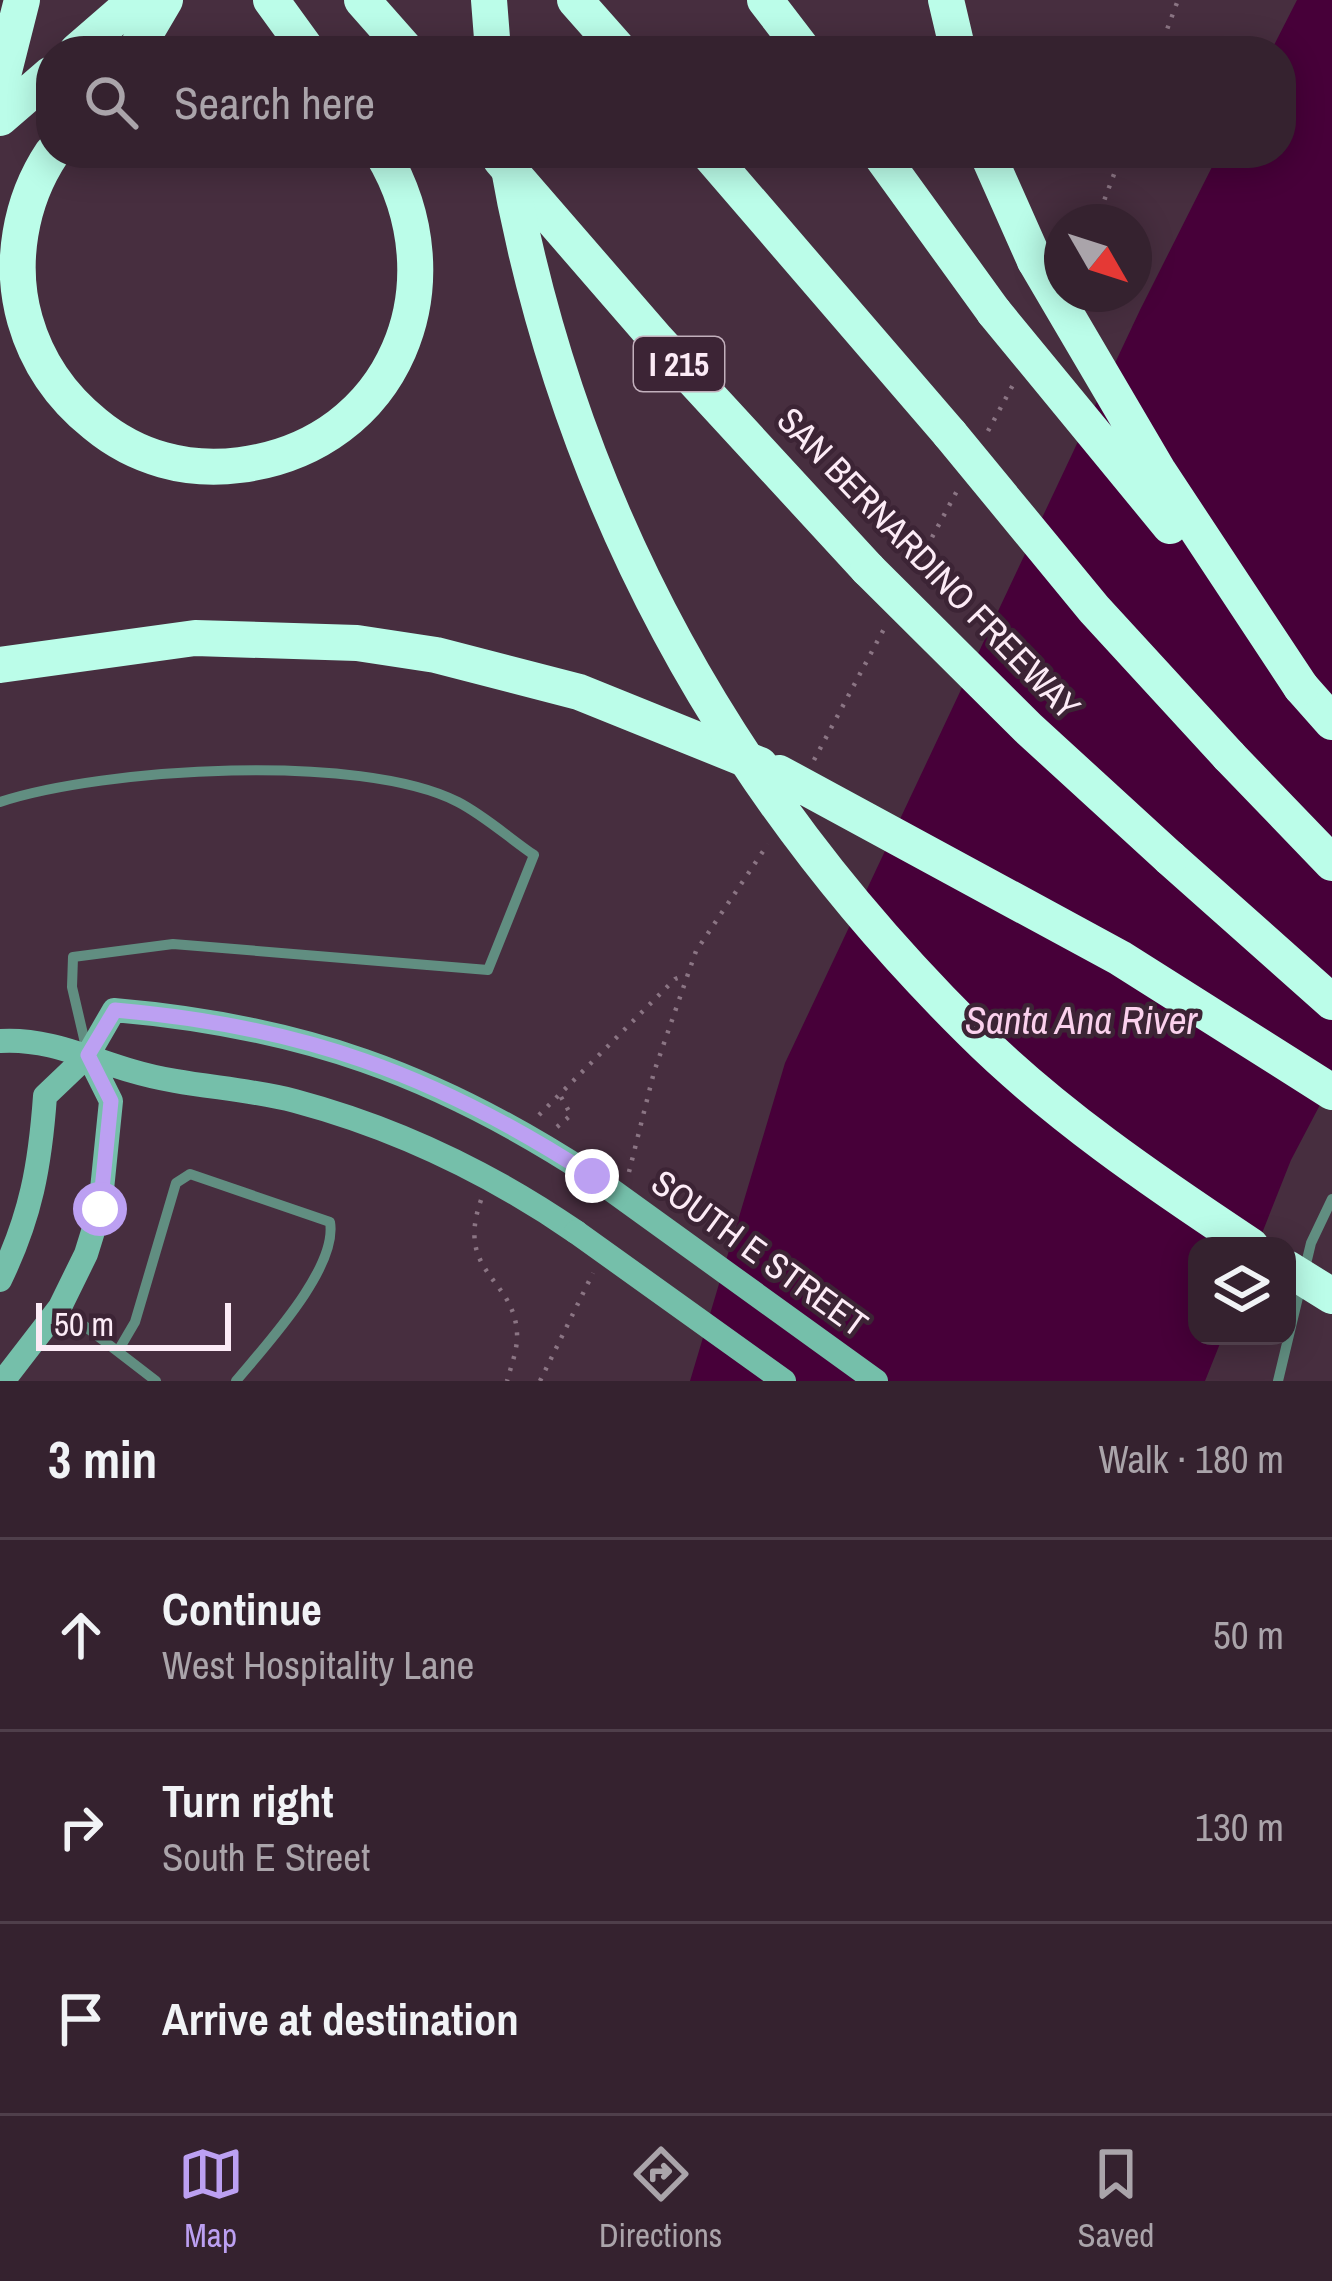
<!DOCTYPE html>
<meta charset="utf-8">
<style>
:root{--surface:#35222f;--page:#402f3b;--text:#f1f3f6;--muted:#aaa4aa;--line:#4f3f4b;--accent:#bca0f2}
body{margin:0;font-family:"Archivo Narrow",sans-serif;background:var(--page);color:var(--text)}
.controls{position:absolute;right:36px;bottom:36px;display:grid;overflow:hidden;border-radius:24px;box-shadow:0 6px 30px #0003}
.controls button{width:108px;height:108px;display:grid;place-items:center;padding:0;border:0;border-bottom:3px solid var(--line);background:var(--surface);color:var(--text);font:60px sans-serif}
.compass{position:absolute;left:1044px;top:204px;width:108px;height:108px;border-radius:50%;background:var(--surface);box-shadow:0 6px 30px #0003;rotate:129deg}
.scale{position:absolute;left:36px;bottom:30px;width:195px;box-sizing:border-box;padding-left:12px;border:6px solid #fcebf6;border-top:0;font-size:33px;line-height:42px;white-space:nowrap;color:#fcebf6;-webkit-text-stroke:9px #3c2435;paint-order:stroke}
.stop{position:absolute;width:36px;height:36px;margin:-27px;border:9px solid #bca0f2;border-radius:50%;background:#fff}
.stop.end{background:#bca0f2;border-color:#fff;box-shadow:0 3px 12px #0008}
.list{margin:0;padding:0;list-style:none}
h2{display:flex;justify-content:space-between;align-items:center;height:156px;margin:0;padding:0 48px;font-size:51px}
h2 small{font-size:39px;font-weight:400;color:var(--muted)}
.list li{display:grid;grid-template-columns:78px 1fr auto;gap:36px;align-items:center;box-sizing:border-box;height:192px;padding:0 48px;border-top:3px solid var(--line)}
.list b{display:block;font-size:45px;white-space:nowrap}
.list p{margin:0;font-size:39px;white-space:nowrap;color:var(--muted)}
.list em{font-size:39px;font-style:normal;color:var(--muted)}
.icon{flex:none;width:66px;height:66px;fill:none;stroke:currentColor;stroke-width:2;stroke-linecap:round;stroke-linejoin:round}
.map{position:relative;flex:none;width:1332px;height:1381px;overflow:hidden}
.search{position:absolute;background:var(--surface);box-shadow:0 6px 30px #0003;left:36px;right:36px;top:36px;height:132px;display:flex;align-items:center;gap:30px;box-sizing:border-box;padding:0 42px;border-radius:48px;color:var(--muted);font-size:45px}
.sheet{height:732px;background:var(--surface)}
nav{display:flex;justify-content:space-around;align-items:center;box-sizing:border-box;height:168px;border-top:3px solid var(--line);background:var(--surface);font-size:33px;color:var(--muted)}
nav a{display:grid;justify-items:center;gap:6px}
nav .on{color:var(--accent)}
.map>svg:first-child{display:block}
</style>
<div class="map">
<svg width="1332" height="1381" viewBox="0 0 1332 1381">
<rect width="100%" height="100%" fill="#472e3f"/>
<path fill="#470039" d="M1297 0H1332V1082L1291 1160 1257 1246H1197V1336H1223L1205 1381H690L785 1063 1140 310 1219 153H1281V51H1271Z"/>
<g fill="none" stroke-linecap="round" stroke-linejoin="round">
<path stroke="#8b7584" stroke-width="4.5" stroke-dasharray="3 9" stroke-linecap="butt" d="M1159 51 1178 0
M1096 222 1122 153
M988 431 1014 383
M915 569 958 489
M814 760 885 627
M539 1115 675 979 686 975
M557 1127 571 1115 561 1097
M629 1172 654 1072 696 951 768 844
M481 1200C455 1274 514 1277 517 1333 518 1349 511 1366 507 1381
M540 1381 593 1273"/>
<path stroke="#618e81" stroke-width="10" d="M0 802C103 768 361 752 458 802 485 816 509 838 534 855L488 970 173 944 73 957 72 987 86 1047
M60 1307 156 1381
M118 1351 135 1322 176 1183 190 1174 330 1222C338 1268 265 1346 236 1381
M1278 1381 1311 1243 1332 1199"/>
<path stroke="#75bfaa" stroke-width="24" d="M0 1041C48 1038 87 1058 132 1071 185 1087 242 1087 295 1101 396 1128 490 1173 576 1232
M0 1280C31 1216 40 1166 45 1096L88 1055 114 1010C300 1026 436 1074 592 1176
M3 1381 60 1307 86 1254 100 1209 111 1101 88 1055"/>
<path stroke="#bbfde9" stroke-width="36" d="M271 0 308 51
M362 0 407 51
M489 0 493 51
M575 0 620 51
M765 0 804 51
M946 0 958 51
M77 51 136 0
M135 51 165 0
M0 87 22 0
M0 118 51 74
M52 153C20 201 9 264 25 320 37 362 60 396 95 424 136 458 187 472 240 465 396 445 460 283 382 153
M708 153 950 434
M879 153 994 312
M987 153 1035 261
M501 160 657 340 868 569
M0 665 195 638 357 643 436 655 579 692 760 765
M1301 687 1332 722
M1229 756 1332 863
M1170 858 1332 1002"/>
<path stroke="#75bfaa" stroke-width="24" d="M592 1176 876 1381
M576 1232 784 1381"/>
<path stroke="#bbfde9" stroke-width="36" d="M506 153C565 495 725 787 970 1030 1053 1113 1153 1181 1251 1246
M1035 261 1159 472 1301 687
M994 312 1170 526
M950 434 1094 609 1229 756
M868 569 1028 728 1170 858
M779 773 1120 958 1332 1092
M1287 1268 1332 1296"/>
</g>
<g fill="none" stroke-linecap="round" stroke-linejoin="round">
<path stroke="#bca0f2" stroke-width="15" d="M100 1209 111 1101 88 1055 115 1010C301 1026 435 1074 592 1176"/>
</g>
<g text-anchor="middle" stroke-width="9" stroke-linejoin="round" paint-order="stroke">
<rect fill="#3c2435" stroke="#c2afbc" stroke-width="3" x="634" y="337" width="90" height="54" rx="9"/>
<g font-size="33" font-weight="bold" fill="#fcebf6">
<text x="679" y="376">I 215</text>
</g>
<g font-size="36" fill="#fcebf6" stroke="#3c2435">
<text transform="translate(929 563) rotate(46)" y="13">SAN BERNARDINO FREEWAY</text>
<text transform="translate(760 1253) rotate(36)" y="13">SOUTH E STREET</text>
</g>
<g font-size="39" font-style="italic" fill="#fbd1ed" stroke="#3c2435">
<text x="1081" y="1034">Santa Ana River</text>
</g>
</g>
</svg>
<div class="controls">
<button><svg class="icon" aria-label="layers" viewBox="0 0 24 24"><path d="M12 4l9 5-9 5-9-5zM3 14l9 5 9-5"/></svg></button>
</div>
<svg class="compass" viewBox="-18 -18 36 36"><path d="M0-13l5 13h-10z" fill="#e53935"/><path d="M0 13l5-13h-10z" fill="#aaa4aa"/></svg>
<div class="scale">50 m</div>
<div class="stop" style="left:100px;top:1209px"></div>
<div class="stop end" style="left:592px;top:1176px"></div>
<div class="search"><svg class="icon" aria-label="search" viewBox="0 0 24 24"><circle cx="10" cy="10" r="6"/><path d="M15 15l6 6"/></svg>Search here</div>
</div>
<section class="sheet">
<h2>3 min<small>Walk · 180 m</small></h2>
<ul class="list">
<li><svg class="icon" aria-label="ahead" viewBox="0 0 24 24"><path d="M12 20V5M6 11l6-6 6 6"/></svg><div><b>Continue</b><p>West Hospitality Lane</p></div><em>50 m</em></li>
<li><svg class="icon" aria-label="right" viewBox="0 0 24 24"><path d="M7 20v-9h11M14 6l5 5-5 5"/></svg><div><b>Turn right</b><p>South E Street</p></div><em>130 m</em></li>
<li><svg class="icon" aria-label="arrive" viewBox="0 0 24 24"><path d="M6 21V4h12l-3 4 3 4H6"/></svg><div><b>Arrive at destination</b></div></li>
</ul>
</section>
<nav>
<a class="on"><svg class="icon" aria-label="map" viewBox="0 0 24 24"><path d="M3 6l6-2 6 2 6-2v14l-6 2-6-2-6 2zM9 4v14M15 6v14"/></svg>Map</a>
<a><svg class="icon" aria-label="directions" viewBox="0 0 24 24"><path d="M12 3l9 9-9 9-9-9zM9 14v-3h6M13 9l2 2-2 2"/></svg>Directions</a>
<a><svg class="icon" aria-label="saved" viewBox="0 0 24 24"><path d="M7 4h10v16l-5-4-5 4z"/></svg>Saved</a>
</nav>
